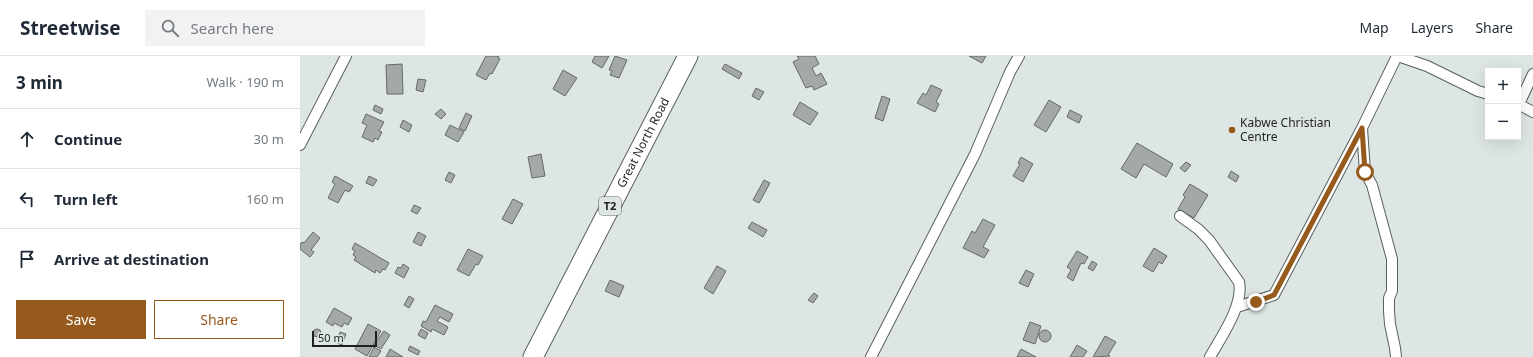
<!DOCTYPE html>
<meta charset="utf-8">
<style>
:root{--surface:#fff;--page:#f2f2f3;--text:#1f2937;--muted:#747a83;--line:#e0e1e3;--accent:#965b1c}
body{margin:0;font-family:"Noto Sans",sans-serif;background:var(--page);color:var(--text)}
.controls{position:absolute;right:12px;top:12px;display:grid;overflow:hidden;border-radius:0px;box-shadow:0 4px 16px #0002}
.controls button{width:36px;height:36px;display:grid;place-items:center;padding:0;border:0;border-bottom:1px solid var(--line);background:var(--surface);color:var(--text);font:20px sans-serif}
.scale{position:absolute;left:12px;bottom:10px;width:65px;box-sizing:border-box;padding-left:4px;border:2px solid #1e2121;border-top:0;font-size:11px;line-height:14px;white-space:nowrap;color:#1e2121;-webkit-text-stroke:3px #dde6e4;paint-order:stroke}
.stop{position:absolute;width:12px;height:12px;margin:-9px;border:3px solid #965b1c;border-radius:50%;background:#fff}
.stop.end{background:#965b1c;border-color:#fff;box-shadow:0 1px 4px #0008}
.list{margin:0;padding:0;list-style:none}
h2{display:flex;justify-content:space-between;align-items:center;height:52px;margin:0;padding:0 16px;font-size:17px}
h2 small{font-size:13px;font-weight:400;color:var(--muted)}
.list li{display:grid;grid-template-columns:26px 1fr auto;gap:12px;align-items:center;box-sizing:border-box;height:60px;padding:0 16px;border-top:1px solid var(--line)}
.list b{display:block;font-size:15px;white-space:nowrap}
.list em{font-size:13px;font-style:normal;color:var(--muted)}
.actions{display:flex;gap:8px;padding:12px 16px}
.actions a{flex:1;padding:9px 0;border:1px solid var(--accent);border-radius:0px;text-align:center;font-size:14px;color:var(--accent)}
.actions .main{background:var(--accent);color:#fff}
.icon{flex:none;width:22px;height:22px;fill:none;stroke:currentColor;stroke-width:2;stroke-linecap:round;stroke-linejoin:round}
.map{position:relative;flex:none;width:1233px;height:301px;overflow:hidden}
header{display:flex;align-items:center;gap:24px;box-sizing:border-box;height:56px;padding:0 20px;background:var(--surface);border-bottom:1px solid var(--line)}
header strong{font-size:19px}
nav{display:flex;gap:22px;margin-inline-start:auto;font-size:14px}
.search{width:280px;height:36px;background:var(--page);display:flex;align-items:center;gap:10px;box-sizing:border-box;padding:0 14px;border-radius:0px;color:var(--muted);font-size:15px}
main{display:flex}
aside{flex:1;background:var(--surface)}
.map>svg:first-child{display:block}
</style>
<header>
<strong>Streetwise</strong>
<div class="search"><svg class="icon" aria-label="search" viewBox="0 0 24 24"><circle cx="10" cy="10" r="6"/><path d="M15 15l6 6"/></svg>Search here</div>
<nav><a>Map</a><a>Layers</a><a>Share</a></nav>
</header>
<main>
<aside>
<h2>3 min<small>Walk · 190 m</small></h2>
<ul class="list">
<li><svg class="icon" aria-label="ahead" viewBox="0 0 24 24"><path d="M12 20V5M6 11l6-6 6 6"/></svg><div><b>Continue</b></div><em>30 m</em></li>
<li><svg class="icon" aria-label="left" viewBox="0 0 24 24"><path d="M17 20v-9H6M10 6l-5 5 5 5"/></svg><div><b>Turn left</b></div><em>160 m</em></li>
<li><svg class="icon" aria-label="arrive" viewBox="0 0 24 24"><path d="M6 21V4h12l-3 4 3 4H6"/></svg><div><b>Arrive at destination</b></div></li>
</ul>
<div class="actions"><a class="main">Save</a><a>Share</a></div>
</aside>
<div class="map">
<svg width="1233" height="301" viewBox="0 0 1233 301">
<rect width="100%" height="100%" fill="#dde6e4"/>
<path fill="#a3aaa6" stroke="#646a66" d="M186 0H199L198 2 200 3 192 18 190 17 186 24 176 19Z
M295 0H309L302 12 292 6Z
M315 0 327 4 319 22 310 19 312 15 309 14Z
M497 0H515L519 8 512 12 516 20 521 17 527 28 514 34 512 30 506 32 493 6 499 3Z
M669 0H686L682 7Z
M102 8 103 38H87L86 9Z
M425 8 442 17 439 23 422 13Z
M263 14 277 22 265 40 253 33Z
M118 23 126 24 123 36 116 34Z
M631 29 642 34 636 46 639 48 635 56 617 47 623 37 626 39Z
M456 32 464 36 459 44 452 40Z
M582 40 590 43 583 65 575 62Z
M749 44 761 51 746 76 734 69Z
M500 46 518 57 510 69 493 59Z
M75 49 83 53 81 58 73 54Z
M141 53 146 58 141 63 135 58Z
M770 54 782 60 779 67 767 61Z
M166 57 172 60 165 75 159 72Z
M66 58 84 66 79 75 82 76 78 84 75 82 73 86 62 81 67 69 62 67Z
M103 64 112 69 109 76 100 71Z
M150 69 164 76 158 86 145 79Z
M837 87 873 108 866 121 844 108 836 122 821 113Z
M241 98 245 120 232 122 228 101Z
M721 101 733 108 723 126 713 120 720 108 718 107Z
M886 106 891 109 885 116 880 112Z
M931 115 939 120 936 126 928 121Z
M149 116 155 119 151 127 145 124Z
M35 120 53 130 49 136 45 134 38 147 28 142 35 128 32 126Z
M69 120 77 124 73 130 66 127Z
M464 124 470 127 459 147 453 144Z
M890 128 908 139 894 162 878 153 885 141 883 139Z
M213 143 223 148 212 168 202 163Z
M114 149 121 152 117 158 111 155Z
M683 163 695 169 683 191 689 194 684 202 663 192 672 175 675 177Z
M452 166 467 174 463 181 448 172Z
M13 176 20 182 11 194 14 196 10 201 0 193V188L2 186 4 187Z
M118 176 126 180 121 190 113 186Z
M55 187 89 207 85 214 83 213 80 217 76 214 75 217 54 204 56 201 53 199 55 195 52 193Z
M854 192 867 200 862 208 859 206 853 216 843 210Z
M168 193 183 200 178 209 176 208 169 220 157 214Z
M777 195 788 201 784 208 781 207 773 225 767 221 771 214 767 211Z
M792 205 797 208 793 215 788 212Z
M103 208 109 212 104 222 95 217 98 211 101 212Z
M417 210 426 215 413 238 404 232Z
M726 214 734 218 728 231 719 227Z
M310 224 324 230 319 241 305 235Z
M514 237 518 240 513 247 508 244Z
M109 240 114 243 109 252 104 249Z
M135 249 153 258 149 266 140 261 137 265 148 271 144 279 132 273 131 276 121 270 123 265 126 266Z
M34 252 52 262 48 269 44 267 42 271 34 267 33 270 26 266Z
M730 266 741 270 735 288 723 284Z
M68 268 81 275 67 300 55 293Z
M13 277a4 4 0 1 1 8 0a4 4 0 1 1-8 0Z
M121 273 128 277 125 283 118 279Z
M739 280a6 6 0 1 1 12 0a6 6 0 1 1-12 0Z
M84 275 90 279 81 293 74 289Z
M40 276 46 278 42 289 37 287Z
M805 280 816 286 808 299 810 300 793 301Z
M777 289 787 295 783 301H770Z
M110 290 120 295 118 299 108 294Z
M74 291 81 295 77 301H69Z
M90 293 103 301H86Z
M721 293 736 301H717Z"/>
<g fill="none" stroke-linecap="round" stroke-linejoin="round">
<defs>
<path id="street" d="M1098 0 1127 10 1178 35 1188 38
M1218 48 1233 56
M1219 48 1233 18
M1062 72 1065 116 1072 129 1092 203V235L1089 242V255L1090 268 1095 292 1096 301
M0 89 46 0
M880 160 898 173 909 184 939 226C944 249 921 281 910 301
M937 251 974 239 1062 72 1097 0
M571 301 675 98 710 16 719 0"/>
<g id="highway">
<path id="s1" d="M233 301 388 0"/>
</g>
</defs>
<use href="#street" stroke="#58605e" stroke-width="12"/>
<use href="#highway" stroke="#58605e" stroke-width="21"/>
<use href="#street" stroke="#fff" stroke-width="10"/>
<use href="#highway" stroke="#fff" stroke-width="19"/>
</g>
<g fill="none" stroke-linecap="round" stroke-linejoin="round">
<path stroke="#965b1c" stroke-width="5" d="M956 246 974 239 1062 72 1065 116"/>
</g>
<circle fill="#965b1c" stroke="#dde6e4" stroke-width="1.5" cx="932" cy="74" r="4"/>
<g text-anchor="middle" stroke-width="4" stroke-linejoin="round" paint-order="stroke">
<rect fill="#dde6e4" stroke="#575c5c" stroke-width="1" x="299" y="141" width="22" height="18" rx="3"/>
<g font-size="11" font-weight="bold" fill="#1e2121">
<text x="310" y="154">T2</text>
</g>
<g font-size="12" fill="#1e2121" stroke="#dde6e4" text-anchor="start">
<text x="940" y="71">Kabwe Christian<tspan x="940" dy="14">Centre</tspan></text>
</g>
<g font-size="12" fill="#1e2121" stroke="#dde6e4">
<text dy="4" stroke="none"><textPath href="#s1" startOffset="241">Great North Road</textPath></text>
</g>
</g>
</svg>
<div class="controls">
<button>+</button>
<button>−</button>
</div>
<div class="scale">50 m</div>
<div class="stop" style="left:1065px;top:116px"></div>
<div class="stop end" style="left:956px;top:246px"></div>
</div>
</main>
